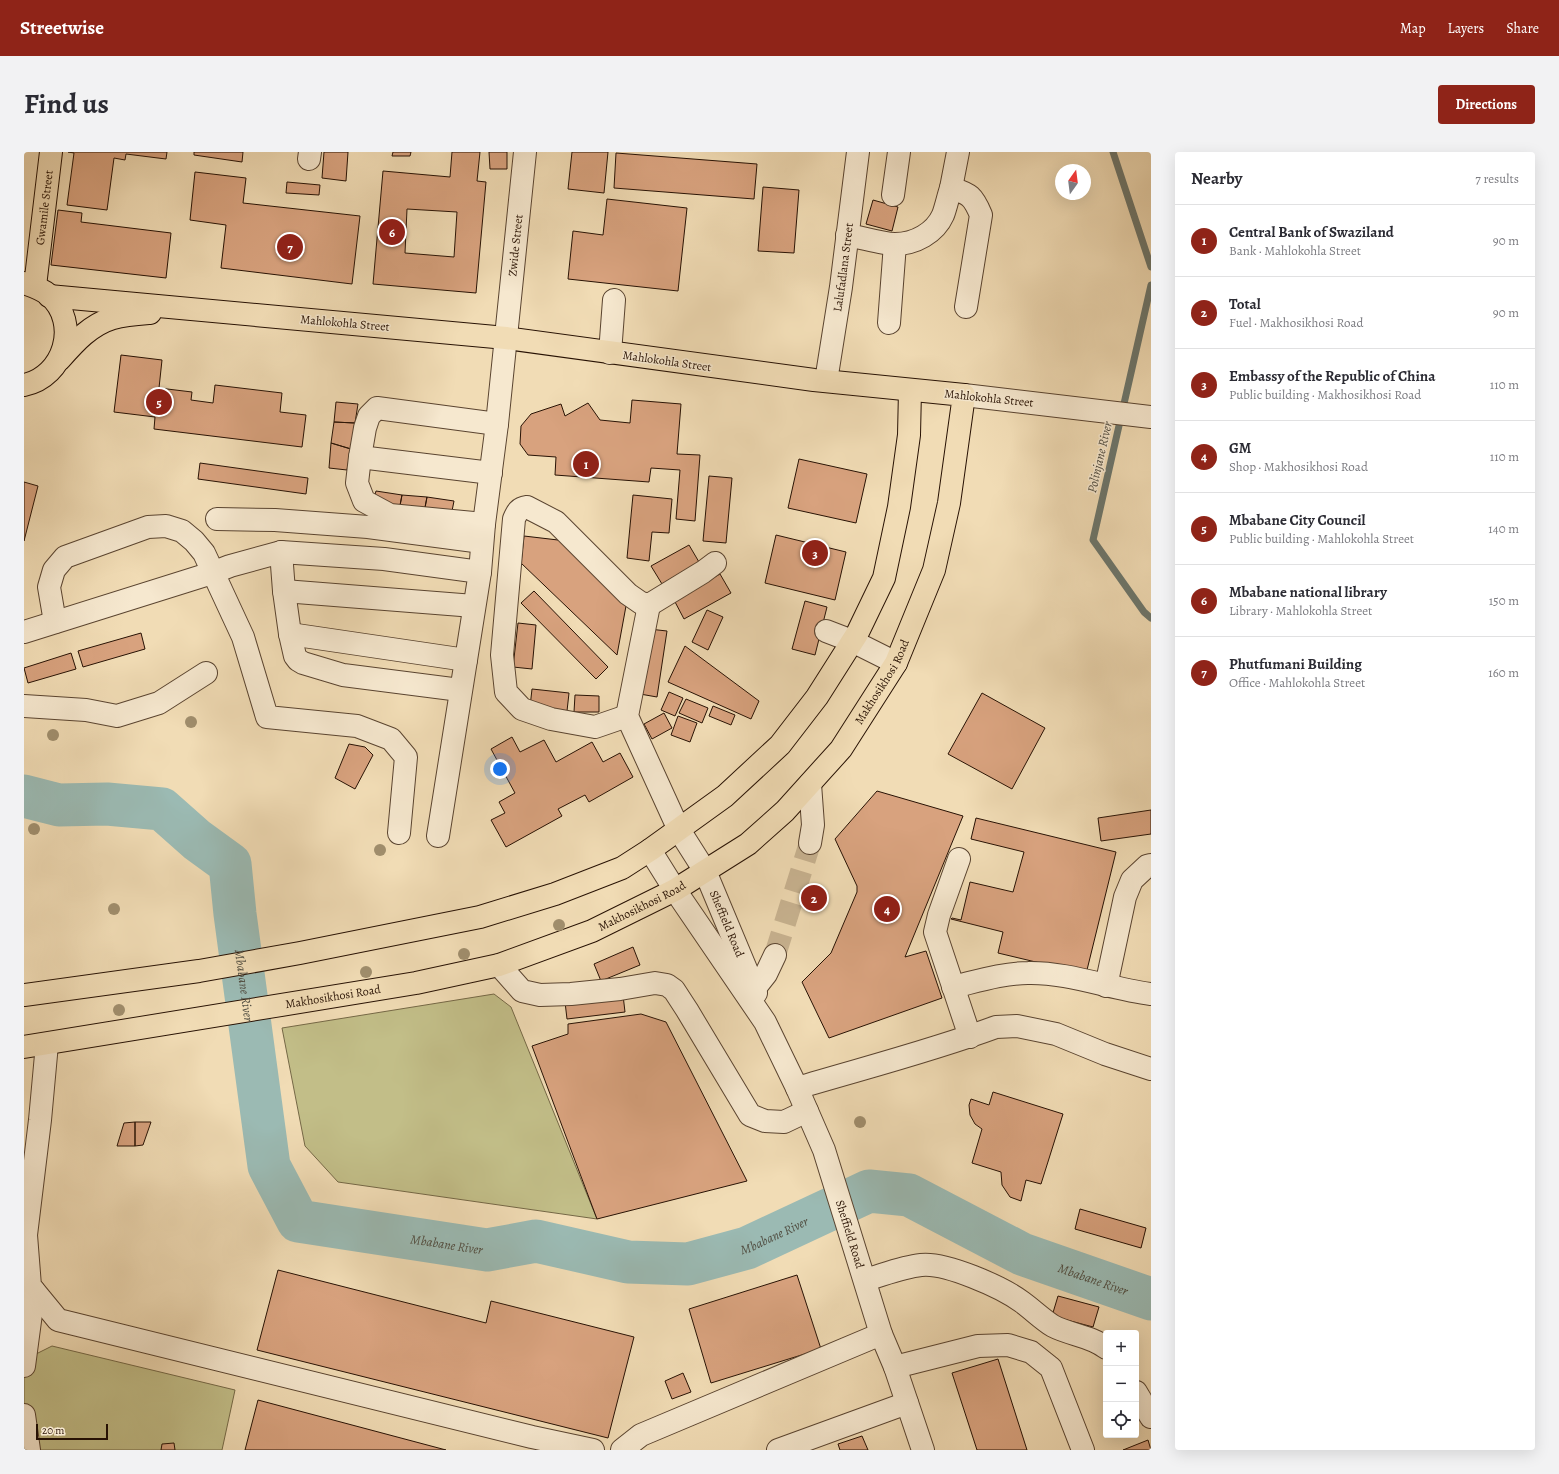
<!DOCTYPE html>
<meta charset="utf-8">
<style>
:root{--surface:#fff;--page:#f2f2f3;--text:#2b2b33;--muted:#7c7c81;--line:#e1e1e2;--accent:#8f2418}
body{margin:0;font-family:Alegreya,serif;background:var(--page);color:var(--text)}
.controls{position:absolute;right:12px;bottom:12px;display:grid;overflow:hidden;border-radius:4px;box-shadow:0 4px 16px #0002}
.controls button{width:36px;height:36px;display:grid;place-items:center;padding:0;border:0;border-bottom:1px solid var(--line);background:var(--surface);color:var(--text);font:20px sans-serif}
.compass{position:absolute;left:1031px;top:12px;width:36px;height:36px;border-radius:50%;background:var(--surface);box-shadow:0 4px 16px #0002;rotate:14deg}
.scale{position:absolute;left:12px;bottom:10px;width:72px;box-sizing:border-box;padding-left:4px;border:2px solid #281204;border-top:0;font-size:11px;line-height:14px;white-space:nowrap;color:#281204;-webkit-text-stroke:3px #f6e8cf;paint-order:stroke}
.you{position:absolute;left:476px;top:617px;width:14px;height:14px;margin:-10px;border:3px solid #fff;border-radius:50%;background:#1a73e8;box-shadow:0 0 0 6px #1a73e833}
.badge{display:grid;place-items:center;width:26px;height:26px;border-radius:50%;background:var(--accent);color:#fff;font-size:13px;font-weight:700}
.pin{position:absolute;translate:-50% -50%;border:2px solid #fff;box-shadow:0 1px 4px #0006}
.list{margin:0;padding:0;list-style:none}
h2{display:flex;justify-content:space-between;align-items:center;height:52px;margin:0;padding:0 16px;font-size:17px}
h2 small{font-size:13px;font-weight:400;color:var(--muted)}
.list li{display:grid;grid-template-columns:26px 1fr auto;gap:12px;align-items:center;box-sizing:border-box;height:72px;padding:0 16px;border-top:1px solid var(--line)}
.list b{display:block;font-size:15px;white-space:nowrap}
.list p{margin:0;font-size:13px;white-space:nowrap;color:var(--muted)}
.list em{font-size:13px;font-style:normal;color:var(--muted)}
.icon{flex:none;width:22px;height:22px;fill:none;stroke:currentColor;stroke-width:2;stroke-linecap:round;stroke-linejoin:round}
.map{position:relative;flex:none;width:1127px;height:1298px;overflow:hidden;border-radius:4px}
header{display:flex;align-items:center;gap:24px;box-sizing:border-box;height:56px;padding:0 20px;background:var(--accent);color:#fff}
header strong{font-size:19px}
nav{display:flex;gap:22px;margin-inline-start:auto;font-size:14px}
.intro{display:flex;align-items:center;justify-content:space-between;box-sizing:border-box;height:96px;padding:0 24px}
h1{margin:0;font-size:28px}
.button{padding:10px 18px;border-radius:4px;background:var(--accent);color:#fff;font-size:14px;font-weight:700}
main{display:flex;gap:24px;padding:0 24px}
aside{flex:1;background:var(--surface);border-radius:4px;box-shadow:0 4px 16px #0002}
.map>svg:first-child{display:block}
</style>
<header>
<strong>Streetwise</strong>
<nav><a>Map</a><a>Layers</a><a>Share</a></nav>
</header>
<div class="intro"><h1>Find us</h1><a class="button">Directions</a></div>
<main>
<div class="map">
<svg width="1127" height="1298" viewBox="0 0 1127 1298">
<rect width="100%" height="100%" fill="#f1dcb5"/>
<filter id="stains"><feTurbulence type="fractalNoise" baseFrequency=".005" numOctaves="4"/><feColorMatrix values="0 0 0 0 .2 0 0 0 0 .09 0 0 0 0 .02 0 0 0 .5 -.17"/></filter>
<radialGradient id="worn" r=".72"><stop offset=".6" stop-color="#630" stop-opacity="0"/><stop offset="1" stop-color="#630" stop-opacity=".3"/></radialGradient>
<path fill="#c2be88" stroke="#756846" d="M470 842 487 855 573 1067 314 1030 281 994 258 876Z
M28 1194 211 1238 198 1298H0V1208Z"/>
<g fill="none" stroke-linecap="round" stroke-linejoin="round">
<path stroke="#6d776d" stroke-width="7" d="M1089 0 1127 115
M1127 133 1069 388 1120 460 1127 466"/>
<path stroke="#9bbab3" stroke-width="43" id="s1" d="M0 644 35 653 83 652 138 657 173 688 206 712 211 762 245 1014 274 1069 463 1098 512 1089 604 1110 664 1112 723 1096 845 1039 885 1043 998 1102 1127 1147"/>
</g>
<path fill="#d8a27e" stroke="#281204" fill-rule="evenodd" d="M44 0H143L142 7 102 2 101 8 90 6 83 58 43 53 50 1Z
M170 0H219L218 10 170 3Z
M300 0H324L322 29 298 26Z
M369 0H387L386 4H368Z
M428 0H456L453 29 462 30 452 141 349 132 359 19 426 25ZM383 57 433 60 430 105 381 101Z
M465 0H483V17H466Z
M548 0H584L580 41 544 37Z
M592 1 733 12 730 47 590 36Z
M171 20 222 26 219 51 336 64 328 132 197 116 202 73 166 68Z
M263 30 296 33 295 43 262 41Z
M739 35 775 38 770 101 734 99Z
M583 47 663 56 654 139 544 127 549 79 579 83Z
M849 48 874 55 868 79 842 72Z
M34 58 58 61 57 70 147 81 142 126 27 113Z
M97 203 138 208 135 236 168 240 167 248 189 251 191 233 258 241 256 260 282 263 278 295 130 277 131 265 90 260Z
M608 248 657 252 653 302 676 303 671 369 652 367 656 318 627 316 625 330 531 323 532 305 504 303 496 292 497 274 507 262 537 252 541 264 564 251 576 268 606 271Z
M312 250 334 252 331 271 310 270Z
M310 270 331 271 327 297 307 291Z
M307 291 327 297 323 318 305 316Z
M775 307 843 322 832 371 764 356Z
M176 311 284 326 282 342 174 327Z
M685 324 708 326 702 391 679 389Z
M0 330 14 334 0 389Z
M352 339 378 343 374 364 347 358Z
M378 343 403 345 399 366 374 364Z
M609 343 648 347 645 381 628 380 625 409 603 406Z
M403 345 430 349 426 369 399 366Z
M752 383 822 400 811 448 741 431Z
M500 384 534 388 602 454 593 503 497 411Z
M665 393 675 410 638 432 627 414Z
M696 422 707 441 660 467 650 448Z
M510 439 584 515 572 527 497 451Z
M781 449 803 455 791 503 768 497Z
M683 458 699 465 684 498 668 490Z
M494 471 512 473 508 517 489 515Z
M625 477 643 479 633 545 616 542Z
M117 481 121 497 59 515 54 499Z
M661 494 735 549 727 567 644 530Z
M47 501 52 517 4 531 0 516Z
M508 537 545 541 543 559 506 555Z
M645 540 659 546 651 564 637 558Z
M958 541 1021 576 988 637 924 602Z
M551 543 575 544V560H550Z
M662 547 684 556 678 571 655 561Z
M689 554 711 563 707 573 685 564Z
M640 561 648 576 628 587 620 572Z
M654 564 673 571 666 590 647 583Z
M488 585 496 600 520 588 532 610 568 590 579 610 596 601 609 625 565 650 561 643 534 657 538 664 482 695 467 668 481 661 475 650 491 641 467 597Z
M325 592 341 595 349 603 331 637 311 626Z
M853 639 939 664 881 805 902 799 918 846 805 886 778 830 807 801 833 740V734L811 687Z
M1127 658V682L1077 689 1074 666Z
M952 666 1092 700 1062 822 974 801 979 780 927 767 928 766 937 768 946 730 989 740 1000 700 947 687Z
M609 795 616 813 577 829 570 812Z
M599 843 601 860 543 867 541 850Z
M617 862 642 870 723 1029 573 1067 508 894 544 882V872Z
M969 940 1039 962 1017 1032 1002 1028 997 1049 986 1045 978 1033 977 1020 948 1011 958 977 951 972 946 963 945 953 947 947 965 953Z
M111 970H127L119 993 111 994Z
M111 970V994H93L100 971Z
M1056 1057 1122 1076 1117 1096 1051 1077Z
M254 1118 462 1171 467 1149 610 1185 584 1286 233 1198Z
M773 1123 797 1197 687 1231 665 1157Z
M1034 1144 1075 1155 1069 1175 1028 1164Z
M974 1207 1003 1298H953L928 1221Z
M659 1221 667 1240 648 1247 641 1229Z
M234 1248 422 1298H221Z
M838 1284 844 1298H816L814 1292Z
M1124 1288 1127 1298H1099Z
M150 1291 151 1298H137L138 1292Z"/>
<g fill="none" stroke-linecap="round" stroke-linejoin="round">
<path stroke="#c9b492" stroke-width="22" stroke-dasharray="22 11" stroke-linecap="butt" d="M751 803 786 691"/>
<defs>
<g id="minor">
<path d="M285 7 286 0"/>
<path d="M927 36 934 0"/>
<path d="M869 43 875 0"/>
<path d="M823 83C837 85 858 92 871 92 891 92 911 81 919 63 922 55 924 45 927 36 946 42 949 44 957 63L942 155"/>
<path d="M865 171 871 92"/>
<path d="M586 201 590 148"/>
<path id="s2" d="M802 229 817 135 834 0"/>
<path d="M940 243 1127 265"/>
<path d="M336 305 467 321"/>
<path d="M193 367 251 368 344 375 458 390"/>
<path d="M460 372 366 363 340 349 333 331 336 305 341 276 345 264 353 256 473 272"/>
<path d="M257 400 260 439 266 482 271 504 274 508 279 511 319 523 436 538"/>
<path d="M260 439 450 454"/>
<path id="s3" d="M625 453 603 564 655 678 681 719 732 841"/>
<path d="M31 470 25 435 30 418 41 405 124 375 142 374 158 379 170 389 180 401 219 485 243 565 333 574 367 587 382 605 375 681"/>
<path d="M802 479 828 489 872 511"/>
<path d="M0 480 188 421 206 414 257 400 360 407 456 420"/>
<path d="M266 482 442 508"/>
<path d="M0 554 62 558 93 564 135 551 182 521"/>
<path d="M603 564 571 575 527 567 498 557 482 540 478 503 490 367C493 360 495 356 503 355L532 370 604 442 617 451 625 453 679 420 691 411"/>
<path id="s4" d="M414 684 456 420 460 372 473 272 501 0"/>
<path d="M786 691 789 673 786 632"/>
<path id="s5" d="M626 698 651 738 741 870 773 936 800 998 857 1182 871 1215 899 1298"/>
<path d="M935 707 915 763 911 780 946 885"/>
<path d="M475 813 498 839 516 843 547 842 596 837 631 831 643 833 650 838 663 858 726 963 741 969 760 970 783 959"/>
<path d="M1082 834 1101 745 1108 728 1123 714 1127 713"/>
<path d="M929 835C954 829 979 821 1004 821 1044 820 1087 837 1127 842"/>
<path d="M731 836 742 822 751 803"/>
<path d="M23 892 16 968 2 1083 6 1134 34 1168 508 1285 569 1298"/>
<path d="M773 936C840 916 907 899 972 875L993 874 1032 882 1081 902 1127 917"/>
<path d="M841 1128C859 1123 878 1115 897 1113 921 1110 978 1135 998 1150 1009 1158 1018 1167 1029 1174 1046 1183 1068 1184 1082 1196"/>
<path d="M0 1214 10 1139"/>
<path d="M871 1215 954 1194 984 1193 1007 1200 1027 1216 1059 1298"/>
<path d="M1112 1240 1127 1265"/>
<path d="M0 1263 5 1298"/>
<path d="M598 1298 617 1283 857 1182"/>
<path d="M754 1298 883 1251"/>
</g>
<g id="major">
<path d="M0 131C9 134 18 137 25 143 57 171 40 225 0 233"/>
<path id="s6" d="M11 134 27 0"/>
<path d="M36 207C51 190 66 173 89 166 101 163 114 162 126 161"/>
<path d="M0 843 175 819 276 801 456 765 531 742 598 716 626 698 701 644 756 593 793 545 833 482 860 426 875 355 885 283 886 238"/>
<path id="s7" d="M0 895 392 831 475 813 568 779 651 738 724 692 761 659 817 597 872 511 910 418 925 351 940 243 790 228 482 186 25 144"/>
</g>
</defs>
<use href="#minor" stroke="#5a4430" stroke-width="24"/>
<use href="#major" stroke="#281204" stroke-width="24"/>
<use href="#minor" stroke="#f6e8cf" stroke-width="22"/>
<use href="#major" stroke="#f1dcb5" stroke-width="22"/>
</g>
<g fill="#a08e6d">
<circle cx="167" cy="570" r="6"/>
<circle cx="29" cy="583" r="6"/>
<circle cx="10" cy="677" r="6"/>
<circle cx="356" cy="698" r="6"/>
<circle cx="90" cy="757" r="6"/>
<circle cx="535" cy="773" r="6"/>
<circle cx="440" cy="802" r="6"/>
<circle cx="342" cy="820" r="6"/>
<circle cx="95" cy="858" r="6"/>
<circle cx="836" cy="970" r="6"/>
</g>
<g text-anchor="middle" stroke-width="3" stroke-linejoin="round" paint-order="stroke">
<g font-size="12" fill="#281204" stroke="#f6e8cf">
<text dy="4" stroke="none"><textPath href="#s6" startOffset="79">Gwamile Street</textPath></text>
<text dy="4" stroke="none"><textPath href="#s4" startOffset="596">Zwide Street</textPath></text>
<text dy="4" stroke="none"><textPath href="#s2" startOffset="115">Lalufadlana Street</textPath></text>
<text transform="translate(321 171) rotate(5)" y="4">Mahlokohla Street</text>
<text transform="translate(643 209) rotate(8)" y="4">Mahlokohla Street</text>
<text transform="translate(965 246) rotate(6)" y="4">Mahlokohla Street</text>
<text dy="4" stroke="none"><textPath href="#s7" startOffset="972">Makhosikhosi Road</textPath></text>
<text dy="4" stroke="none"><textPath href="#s7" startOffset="637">Makhosikhosi Road</textPath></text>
<text dy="4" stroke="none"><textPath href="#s3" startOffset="344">Sheffield Road</textPath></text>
<text dy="4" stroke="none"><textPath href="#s7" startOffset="313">Makhosikhosi Road</textPath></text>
<text dy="4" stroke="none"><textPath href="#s5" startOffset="436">Sheffield Road</textPath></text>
</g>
<g font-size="13" font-style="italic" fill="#504d41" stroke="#f6e8cf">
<text transform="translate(1075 305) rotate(-77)" y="5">Polinjane River</text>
<text dy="5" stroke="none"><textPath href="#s1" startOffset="349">Mbabane River</textPath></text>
<text dy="5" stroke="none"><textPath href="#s1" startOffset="1080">Mbabane River</textPath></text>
<text dy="5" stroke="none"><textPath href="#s1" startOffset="744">Mbabane River</textPath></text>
<text dy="5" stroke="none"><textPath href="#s1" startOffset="1428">Mbabane River</textPath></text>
</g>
</g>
<rect width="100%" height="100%" filter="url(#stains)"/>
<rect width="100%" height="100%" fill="url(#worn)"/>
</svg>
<div class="controls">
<button>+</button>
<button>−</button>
<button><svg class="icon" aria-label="locate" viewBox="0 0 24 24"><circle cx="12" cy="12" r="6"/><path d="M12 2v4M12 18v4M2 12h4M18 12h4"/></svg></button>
</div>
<svg class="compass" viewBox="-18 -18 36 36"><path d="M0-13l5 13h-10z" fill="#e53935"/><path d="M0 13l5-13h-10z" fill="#7c7c81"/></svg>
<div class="scale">20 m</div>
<div class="you"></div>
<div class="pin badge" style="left:562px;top:312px">1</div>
<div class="pin badge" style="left:790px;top:746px">2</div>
<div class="pin badge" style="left:791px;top:401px">3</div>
<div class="pin badge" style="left:863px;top:757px">4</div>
<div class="pin badge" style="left:135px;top:250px">5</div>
<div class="pin badge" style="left:368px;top:80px">6</div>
<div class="pin badge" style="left:266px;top:95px">7</div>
</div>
<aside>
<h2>Nearby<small>7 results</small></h2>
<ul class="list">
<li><span class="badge">1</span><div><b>Central Bank of Swaziland</b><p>Bank · Mahlokohla Street</p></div><em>90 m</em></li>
<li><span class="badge">2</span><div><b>Total</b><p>Fuel · Makhosikhosi Road</p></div><em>90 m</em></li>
<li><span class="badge">3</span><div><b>Embassy of the Republic of China</b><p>Public building · Makhosikhosi Road</p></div><em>110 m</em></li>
<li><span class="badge">4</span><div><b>GM</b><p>Shop · Makhosikhosi Road</p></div><em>110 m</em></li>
<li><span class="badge">5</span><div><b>Mbabane City Council</b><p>Public building · Mahlokohla Street</p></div><em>140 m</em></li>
<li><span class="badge">6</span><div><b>Mbabane national library</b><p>Library · Mahlokohla Street</p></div><em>150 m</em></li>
<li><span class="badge">7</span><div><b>Phutfumani Building</b><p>Office · Mahlokohla Street</p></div><em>160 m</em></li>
</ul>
</aside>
</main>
